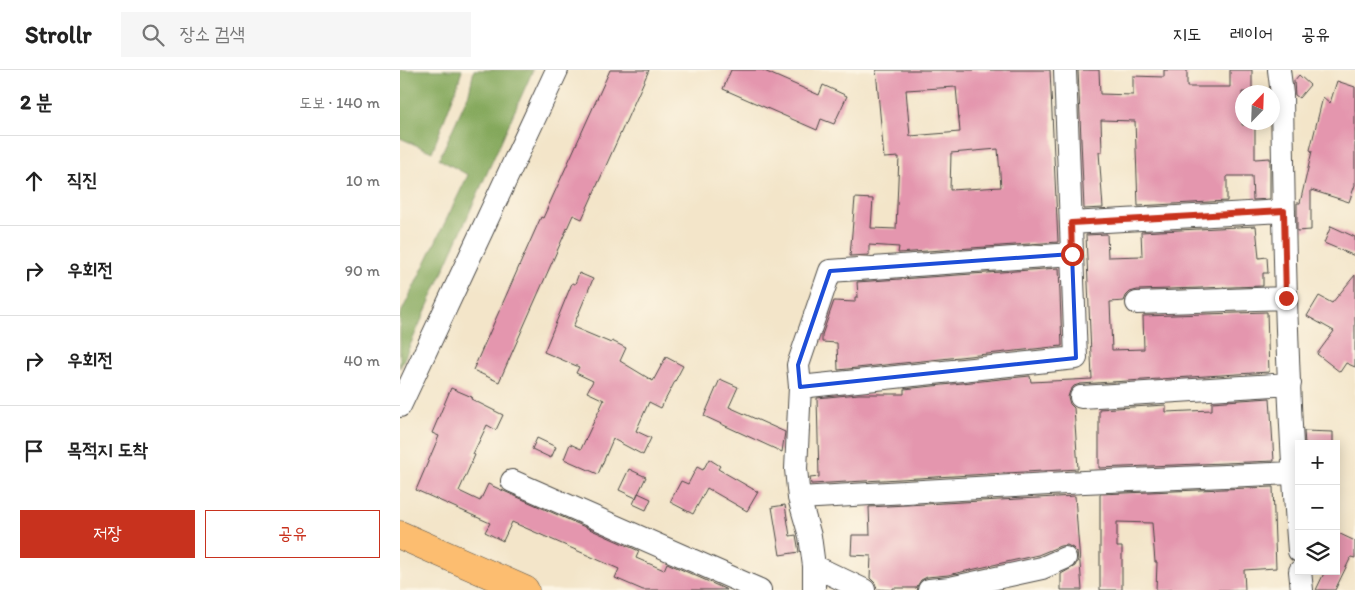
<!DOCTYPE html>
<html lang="ko">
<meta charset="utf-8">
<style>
:root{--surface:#fff;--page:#f6f6f6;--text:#222;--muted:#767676;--line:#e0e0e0;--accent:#c8321e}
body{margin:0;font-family:Itim,"Poor Story",sans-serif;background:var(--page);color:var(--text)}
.controls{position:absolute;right:15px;bottom:15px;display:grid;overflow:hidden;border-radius:0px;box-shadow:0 2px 12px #0003}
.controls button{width:45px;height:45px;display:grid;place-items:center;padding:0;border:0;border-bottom:1px solid var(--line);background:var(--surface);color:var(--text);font:25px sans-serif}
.compass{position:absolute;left:835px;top:15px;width:45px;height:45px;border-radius:50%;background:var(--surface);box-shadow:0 2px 12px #0003;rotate:23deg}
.stop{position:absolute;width:15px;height:15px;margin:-11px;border:4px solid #c8321e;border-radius:50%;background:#fff}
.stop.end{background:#c8321e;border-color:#fff;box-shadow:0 1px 5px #0008}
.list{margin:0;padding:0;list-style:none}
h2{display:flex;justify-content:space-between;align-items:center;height:65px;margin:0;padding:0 20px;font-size:21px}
h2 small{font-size:16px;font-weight:400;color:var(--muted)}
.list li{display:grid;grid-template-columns:32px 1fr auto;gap:15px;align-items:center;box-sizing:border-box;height:90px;padding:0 20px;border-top:1px solid var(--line)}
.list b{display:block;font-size:19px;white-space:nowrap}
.list em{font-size:16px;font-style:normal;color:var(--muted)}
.actions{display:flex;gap:10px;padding:15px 20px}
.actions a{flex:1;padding:11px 0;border:1px solid var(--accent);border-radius:0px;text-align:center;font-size:18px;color:var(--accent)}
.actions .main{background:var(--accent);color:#fff}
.icon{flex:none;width:28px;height:28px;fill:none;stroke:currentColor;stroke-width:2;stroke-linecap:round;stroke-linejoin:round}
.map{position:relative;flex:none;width:955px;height:520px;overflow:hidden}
header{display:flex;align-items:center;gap:30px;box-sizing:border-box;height:70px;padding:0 25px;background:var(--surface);border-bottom:1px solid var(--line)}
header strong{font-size:24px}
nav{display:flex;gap:28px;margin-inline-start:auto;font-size:18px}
.search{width:350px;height:45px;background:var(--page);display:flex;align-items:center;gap:12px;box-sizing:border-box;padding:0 18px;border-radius:0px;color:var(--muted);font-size:19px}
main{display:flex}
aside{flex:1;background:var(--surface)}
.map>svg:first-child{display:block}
</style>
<header>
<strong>Strollr</strong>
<div class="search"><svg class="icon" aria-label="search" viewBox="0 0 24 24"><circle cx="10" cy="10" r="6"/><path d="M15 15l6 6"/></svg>장소 검색</div>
<nav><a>지도</a><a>레이어</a><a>공유</a></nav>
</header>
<main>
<aside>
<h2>2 분<small>도보 · 140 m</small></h2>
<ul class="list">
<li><svg class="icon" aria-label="ahead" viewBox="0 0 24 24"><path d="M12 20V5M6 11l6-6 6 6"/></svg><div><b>직진</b></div><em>10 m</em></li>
<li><svg class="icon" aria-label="right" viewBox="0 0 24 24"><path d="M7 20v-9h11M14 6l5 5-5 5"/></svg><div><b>우회전</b></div><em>90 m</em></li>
<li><svg class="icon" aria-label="right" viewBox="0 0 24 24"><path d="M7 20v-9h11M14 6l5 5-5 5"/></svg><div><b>우회전</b></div><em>40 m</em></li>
<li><svg class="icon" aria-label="arrive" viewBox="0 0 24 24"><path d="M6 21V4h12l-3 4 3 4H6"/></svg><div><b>목적지 도착</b></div></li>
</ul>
<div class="actions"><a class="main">저장</a><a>공유</a></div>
</aside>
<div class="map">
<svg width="955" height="520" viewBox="0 0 955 520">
<rect width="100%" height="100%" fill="#fcf5e5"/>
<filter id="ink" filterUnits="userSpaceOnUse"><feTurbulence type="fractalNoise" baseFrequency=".02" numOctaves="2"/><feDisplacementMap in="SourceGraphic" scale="10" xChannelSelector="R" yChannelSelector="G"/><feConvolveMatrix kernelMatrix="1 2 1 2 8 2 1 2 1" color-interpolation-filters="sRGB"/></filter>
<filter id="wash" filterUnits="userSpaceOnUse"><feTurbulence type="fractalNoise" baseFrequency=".0096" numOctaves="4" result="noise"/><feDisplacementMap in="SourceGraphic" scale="20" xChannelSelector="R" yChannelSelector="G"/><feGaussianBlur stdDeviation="1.12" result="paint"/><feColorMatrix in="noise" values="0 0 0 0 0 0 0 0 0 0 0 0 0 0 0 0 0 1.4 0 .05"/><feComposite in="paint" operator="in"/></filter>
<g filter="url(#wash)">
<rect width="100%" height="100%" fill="#f3e5c9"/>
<path fill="#84a85c" stroke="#586a44" d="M0 0H62L58 14 32 82 0 68Z
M74 0H133L0 298V245L68 105 39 89 69 23Z"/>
<g id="blocks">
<path fill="#e496ae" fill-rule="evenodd" d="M210 0H249L182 149 173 145 99 312 73 300 141 147 143 148Z
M331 0H362L419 25 423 15 447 26 434 54 421 49 417 60 323 19Z
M476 0H650L658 172 498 183 499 177 469 175V185L450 186 455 128 473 129 471 158 496 159 499 87 484 88ZM556 17 560 62 510 66 506 20ZM598 79 601 117 550 120 551 83Z
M678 0H699L700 24 733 25V6L764 7V0H787V17H830V0H852V22H842V55H855V89L870 88V129L853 130 852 106H827V131L738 136 735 51 701 50 702 82H699L703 138 684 139Z
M899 5 910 15 899 28 895 25 894 11Z
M937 11 955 17V115L949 132 911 120V160L897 161V133H900L912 81 910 80 923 27 930 33Z
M856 156 859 188 867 187 868 203H863V216L737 220 730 222 726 226 724 231 710 232 712 280 744 279 743 246 867 242 869 302 680 314 674 316 670 321 668 327 670 334 674 338 678 399 411 414 410 408 419 407 417 328 459 324H504V319L630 306 631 312 692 309 686 165 707 164 708 187 742 186 741 162Z
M931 156 955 167V186L924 173Z
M659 198 662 276 438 300 437 273 422 272V265L434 231 455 232V227H458L457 212Z
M179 203 193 209 173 257 211 273 212 271 226 278 220 291 253 311 266 287 283 296 261 338 249 332 236 361 251 368 243 385 213 369 198 404 164 389 170 374 181 379 204 330 187 322 193 311 176 303 179 297 144 282 172 213 175 214Z
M955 205V297L946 293 940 302 917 284 934 261 907 246 919 226 932 233Z
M320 309 338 317 329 337 385 362 382 382 304 346Z
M51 318 72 327 71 329 103 345 96 360 87 355 73 384 75 385 59 421 80 431 88 414 239 481 236 488 264 500 267 493 327 520H243L215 508 219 499 112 452 103 471 85 462 90 453 16 420 39 366 32 363Z
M870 328 874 391 699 398V339L766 335V342L812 340V332Z
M904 361 933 362V374H905Z
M137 368 156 377 151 388 132 379Z
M309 389 320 396 318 399 358 422 347 441 307 418 293 444 270 432 281 411 288 414 297 397 303 400Z
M229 399 246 407 236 428 219 420Z
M873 417 876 498 844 500 845 520H756L757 492H755L752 453 717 452V477H722V520H700V424Z
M238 423 251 429 246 440 233 434Z
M675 426 682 520H661V504L675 496 678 490 677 482 673 478 667 475 660 476 638 485 548 505 527 507 521 510 516 518H493V520L477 519 475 513 470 508 471 486 451 485 452 465H470L469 437Z
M385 435 390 466 396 465 399 482 380 485 372 437Z
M936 462 955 471V488L951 487 935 520H916L925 501H936Z"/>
</g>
</g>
<g filter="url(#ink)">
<use href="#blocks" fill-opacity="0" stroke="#494743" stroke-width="1"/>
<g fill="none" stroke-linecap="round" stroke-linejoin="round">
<defs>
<path id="minor" d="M879 0 882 24C884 176 887 329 899 481
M671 153 884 141
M737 233 886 228
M400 317 676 288 665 0
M681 327 890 314
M0 336 157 0
M112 411 360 520
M399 428 684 412 893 403
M900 501 902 520
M414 520V496
M464 520 414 496 410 466 399 428 396 399 400 317 398 295 430 201 672 184
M529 520 550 518 642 498 665 488"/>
<path id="major" d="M0 465 125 520"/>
</defs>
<use href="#minor" stroke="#494743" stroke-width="24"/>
<use href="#major" stroke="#494743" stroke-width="29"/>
<use href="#minor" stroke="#fff" stroke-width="22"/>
<use href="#major" stroke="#fcbd6f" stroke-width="28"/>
</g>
</g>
<g fill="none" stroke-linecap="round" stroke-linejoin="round" filter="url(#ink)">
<path stroke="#c8321e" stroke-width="6" d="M672 184 671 153 884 141 886 228"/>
</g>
<path fill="none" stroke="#1d4ed8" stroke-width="4" stroke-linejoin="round" d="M672 184 676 288 400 317 398 295 430 201Z"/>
</svg>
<div class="controls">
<button>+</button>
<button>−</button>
<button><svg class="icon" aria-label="layers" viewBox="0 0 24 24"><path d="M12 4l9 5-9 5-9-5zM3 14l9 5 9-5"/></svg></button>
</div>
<svg class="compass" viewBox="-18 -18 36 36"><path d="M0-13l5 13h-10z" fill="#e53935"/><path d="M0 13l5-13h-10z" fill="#767676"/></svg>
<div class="stop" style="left:672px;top:184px"></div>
<div class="stop end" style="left:886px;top:228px"></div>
</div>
</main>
